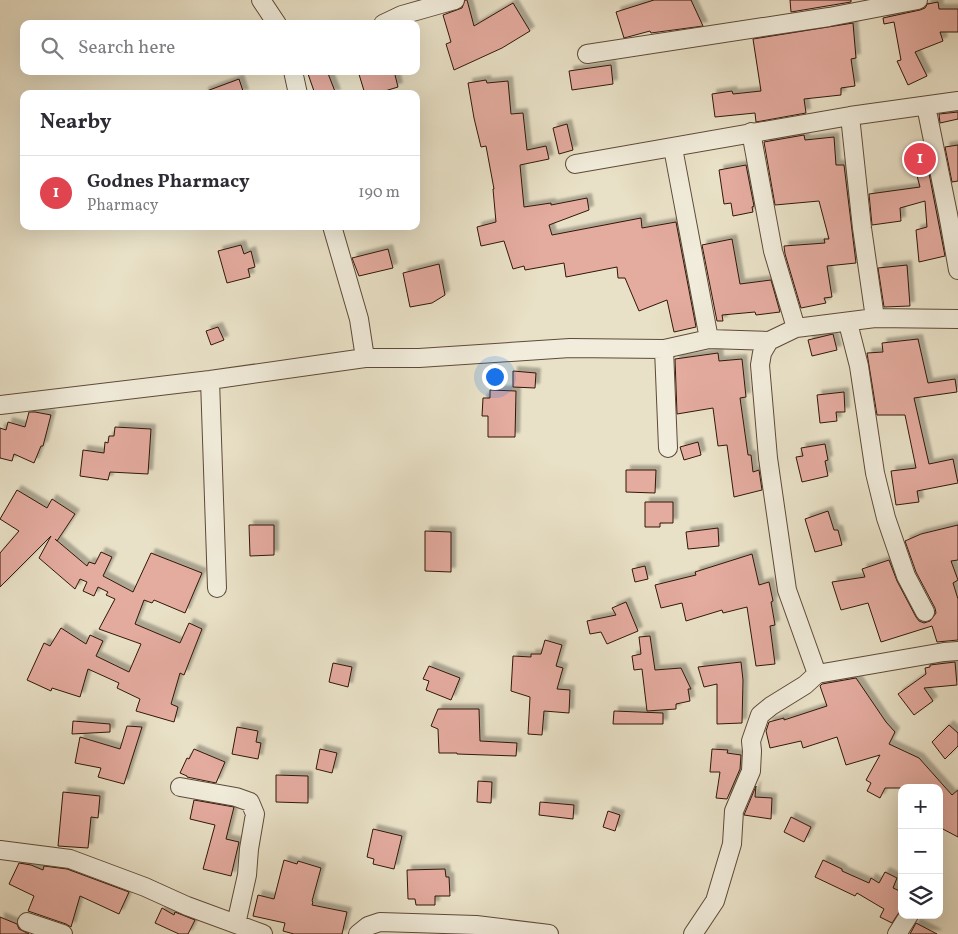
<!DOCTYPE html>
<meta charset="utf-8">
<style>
:root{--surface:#fff;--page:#f2f2f3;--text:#2b2b33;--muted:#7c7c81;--line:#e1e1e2;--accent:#8f2418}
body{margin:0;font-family:Vollkorn,serif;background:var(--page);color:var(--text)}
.controls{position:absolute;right:15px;bottom:15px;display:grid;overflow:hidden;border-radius:10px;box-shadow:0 5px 20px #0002}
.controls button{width:45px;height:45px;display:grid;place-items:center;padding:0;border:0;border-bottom:1px solid var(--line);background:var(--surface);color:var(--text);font:25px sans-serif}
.you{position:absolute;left:494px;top:376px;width:18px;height:18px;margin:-12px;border:4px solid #fff;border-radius:50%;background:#1a73e8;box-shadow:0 0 0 8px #1a73e833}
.badge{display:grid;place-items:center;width:32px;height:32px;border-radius:50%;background:var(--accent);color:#fff;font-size:16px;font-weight:700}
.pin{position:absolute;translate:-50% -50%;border:2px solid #fff;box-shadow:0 1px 5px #0006}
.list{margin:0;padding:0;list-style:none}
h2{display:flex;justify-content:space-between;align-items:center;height:65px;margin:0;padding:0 20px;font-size:21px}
h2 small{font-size:16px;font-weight:400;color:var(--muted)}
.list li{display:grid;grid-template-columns:32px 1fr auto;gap:15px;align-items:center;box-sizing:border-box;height:75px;padding:0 20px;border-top:1px solid var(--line)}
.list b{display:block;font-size:19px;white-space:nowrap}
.list p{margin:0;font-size:16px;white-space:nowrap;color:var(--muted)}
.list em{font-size:16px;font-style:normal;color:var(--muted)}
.icon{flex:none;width:28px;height:28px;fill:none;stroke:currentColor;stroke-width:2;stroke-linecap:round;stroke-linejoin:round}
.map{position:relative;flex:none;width:958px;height:934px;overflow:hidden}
.search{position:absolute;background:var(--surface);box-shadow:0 5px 20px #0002;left:20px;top:20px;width:400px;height:55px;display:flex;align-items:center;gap:12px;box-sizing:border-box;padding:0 18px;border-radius:10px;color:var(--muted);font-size:19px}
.panel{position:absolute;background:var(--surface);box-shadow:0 5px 20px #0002;left:20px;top:90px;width:400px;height:140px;border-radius:10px}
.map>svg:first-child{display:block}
</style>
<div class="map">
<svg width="958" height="934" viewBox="0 0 958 934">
<defs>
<filter id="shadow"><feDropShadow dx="4.5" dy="-4.5" stdDeviation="1" flood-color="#0004"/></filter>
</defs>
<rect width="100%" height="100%" fill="#e9e1c7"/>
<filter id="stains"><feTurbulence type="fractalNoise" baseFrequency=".004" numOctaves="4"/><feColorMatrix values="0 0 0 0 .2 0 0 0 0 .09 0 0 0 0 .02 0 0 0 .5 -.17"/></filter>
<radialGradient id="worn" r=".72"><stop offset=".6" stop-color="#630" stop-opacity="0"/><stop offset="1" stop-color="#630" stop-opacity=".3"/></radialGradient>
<path fill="#e4ab9f" stroke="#301709" filter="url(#shadow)" d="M465 0H467L474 26 513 3 530 31 502 48 454 70 446 44 451 42 443 15 462 8Z
M654 0H691L703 26 651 33 650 31 624 38 616 12Z
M790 0H851V2L791 12Z
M938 2 939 9H958V32H940L943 41 915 52 927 76 908 85 897 61 901 60 894 22 884 24 883 18 920 10 925 8 928 3V4Z
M853 23 856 58 851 59 855 86 841 88V95L804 99 806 113 756 122 755 113 715 117 712 94 732 91 733 94 761 91 753 39Z
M611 65 613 84 572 90 569 71Z
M307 71H327L336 94H315Z
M358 71H394L398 87 375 94H365Z
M239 79 244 94H204V92Z
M486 80 487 83 508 81 511 114 523 113 527 150 546 146 549 159 520 165 524 207 551 203V205L587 198 589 210 549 225 552 235 641 218 642 228 676 222 696 327 674 332 667 300 639 311 625 278H618L617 267 566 277 564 263 525 270 524 266 513 269 504 241 481 246 477 227 496 222 493 189H494L486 146 481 147 474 118 468 83Z
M958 112V119L940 123 939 114Z
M567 124 573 150 559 154 553 128Z
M804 135 805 140 834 137 836 165H844L856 263 827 266 832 297 824 298 826 303 801 308 785 254 784 246 825 243 824 239H829L819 201 775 205 764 142Z
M958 145V181L952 182 945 147Z
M926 158 945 256 919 262 916 230 927 227 925 201 900 208 901 221 872 225 869 194 920 187 913 161Z
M746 165 754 206 752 207 753 212 733 216 731 203 724 204 719 170Z
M732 239 740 284 771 280 780 312 756 315 755 312 722 315 723 321H717L702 245Z
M241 245 244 254 251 251 255 267 248 269 250 277 227 283 218 251Z
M388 249 393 268 359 276 352 258Z
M439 264 445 295 432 303 410 307 403 273Z
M907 265 910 306 884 307 878 268Z
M218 327 224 340 211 345 206 331Z
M833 334 837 350 812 356 808 340Z
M918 339 928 383 955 379 957 392 914 398 929 464 953 459 958 483 917 491 919 502 896 505 891 471 916 468 905 415H877L867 353 883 352 882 343Z
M718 353 719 361 742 359 746 397 740 398 748 455H751L753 472 759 470 762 490 734 497 727 445 718 446 713 408 677 414 675 359Z
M513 371 536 373 535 388 513 387Z
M490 390 516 391 515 437H488V416H482L483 398H490Z
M844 392 845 412H836L837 421 820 423 817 395Z
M29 412H35L51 415 43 446H41L34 463 14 454 12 461 0 458V428L6 430 8 422 25 427Z
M115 427 151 429 148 474 110 472 108 480 80 476 83 450 104 453 105 442 108 443 109 436H114Z
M698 442 701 455 684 460 680 447Z
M825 444 828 460 825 461 828 476 802 482 796 457 803 456 801 448Z
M626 470H656L655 493 626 492Z
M17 490 47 508 52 499 75 514 57 541 55 539 87 566 89 562 95 564 101 552 112 557 103 576 133 592 151 553 202 573 185 613 154 600 152 603 144 600 135 624 180 643 189 623 202 629 184 675 180 673 171 704 178 707 174 722 136 711 140 699 117 688 119 683 88 669 80 697 52 688 51 691 27 680 44 643 50 646 61 628 86 644 90 635 103 641 96 656 129 672 141 644 99 629 115 599 106 595 108 592 98 587 94 596 83 591 87 582 80 579 75 589 39 558 51 536 0 587V553L19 531 0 519Z
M645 502H673V523H660V527H645Z
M828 511 834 530H838L842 545 815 552 805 519Z
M249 525H274V555L250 556Z
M958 525V560L951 561 958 580 953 583 958 599V640L937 642 932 626 881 642 868 603 841 610 832 582 865 577 862 569 889 560 897 581 916 617 919 621 924 623 930 621 936 613 935 608 916 572 905 541 921 534Z
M718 528 719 546 688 549 686 532Z
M425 531 451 532V572L425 571Z
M752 554 759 585 769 582 773 601 771 602 775 625 770 626 775 664 756 666 747 607 723 613 722 610 686 621 682 603 661 608 655 585 696 575 695 572Z
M645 566 648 579 635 582 632 569Z
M626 602 638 631 607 644 601 632 590 634 587 621 616 615 612 608Z
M650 636 655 670 681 668 691 689H688L690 701 676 704V709L647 711 642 669 634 670 632 656 641 654 639 637Z
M545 640 562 645 556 666 563 668 557 689 570 690 569 713 544 711 542 735 528 734 530 697 511 691 513 656 531 657V654H541Z
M741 662 743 680 742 723 717 724V684L704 687 698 667Z
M955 662 957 685 924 688 933 701 914 715 898 694 926 674 925 668 930 667V665Z
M333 663 352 667 348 687 329 682Z
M429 666 460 678 451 700 426 690 429 681 423 679Z
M856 678 886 722 895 732 889 744 919 758 952 795 958 790V837L939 827V788H885L880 798 867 791 871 783 866 780 880 755 846 765 837 737 803 748 801 741 770 748 766 731 769 722 784 718V720L827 706 820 686 822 684Z
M438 709H479L480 741 517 743 516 756 457 754V753H439L438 729 431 726Z
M614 711 663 713V724H613Z
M73 721 110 724V732L72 734Z
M949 725 958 733V746L945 759 932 742Z
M127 726 142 727 124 784 98 777 101 768 75 763 80 737 120 749Z
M237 727 258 731 256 742 261 743 258 759 232 754Z
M194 749 225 762 216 783 187 777V776L180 773 187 758 189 759Z
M320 749 337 753 332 773 316 769Z
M712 749 728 750 727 753 741 755 740 769 727 799 716 798 720 772H710Z
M276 775 308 776V803L276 802Z
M478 781 492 782 491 803 477 802Z
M756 786 755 797 772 798 771 819 744 815Z
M63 792 100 796 98 818 91 817 88 848 58 846Z
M194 800 234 807 226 839 239 842 231 876 203 869 215 825 190 819Z
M540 802 574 805 573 819 539 815Z
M608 811 620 815 615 831 603 827Z
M791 817 811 827 804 842 784 832Z
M373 829 402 836 394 869 373 864 374 859 367 857Z
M284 860 297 864 298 861 321 868 312 901 313 902 312 905 347 912 342 934H294L283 931 285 923 253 916 258 895 274 899Z
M823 860 842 869V871L869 883 871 878 879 883 885 872 897 878 893 888 902 892V908L892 923 880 917 884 909 857 893 855 896 815 877Z
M19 863 31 865 43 870 44 866 67 869 129 892 119 914 80 896 71 927 66 924 28 911 34 896 9 884Z
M445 869 446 877H449L450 896H435V905H416L415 899H408L407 870Z
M162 908 174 915 175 912 195 920 188 934H179L155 923Z
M0 917 17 924 19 929 29 934H0Z
M916 923 937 934H910Z"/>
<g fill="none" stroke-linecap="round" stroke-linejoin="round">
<defs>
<path id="minor" d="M261 0 277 24
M383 24 402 15 455 0
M587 54 829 17 918 0
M293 71 298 94
M926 106 948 214 958 270
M850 116 862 228 875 318
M751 132 773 251 796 328
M673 148 709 339
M575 164 850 116 958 101
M848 323 859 366 875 473 886 518 906 576 925 612
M664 349 668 448
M365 358H419L570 348 664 349 709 339 769 341
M210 380 217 588
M0 405 210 380 365 358 359 319 332 226
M817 674 944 652 958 651
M180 787 236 797 250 802 255 814 249 849 247 875 236 924
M0 850 70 859 145 887 187 906 263 934
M27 922 63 934
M358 934 368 926 380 922 476 925 549 934
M693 934 715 901 732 844 734 811 751 771 752 751 751 741 760 715 771 706 805 685 817 674 787 590 768 458 760 365 762 353 769 341 796 328 875 318 958 319
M897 934 909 915"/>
</defs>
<use href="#minor" stroke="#5e4a38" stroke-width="20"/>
<use href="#minor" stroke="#f1ecdb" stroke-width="18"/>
</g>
<rect width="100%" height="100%" filter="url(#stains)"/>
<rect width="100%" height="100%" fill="url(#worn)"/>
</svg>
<div class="controls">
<button>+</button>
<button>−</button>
<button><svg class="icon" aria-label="layers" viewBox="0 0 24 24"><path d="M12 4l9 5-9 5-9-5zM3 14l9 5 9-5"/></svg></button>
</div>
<div class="you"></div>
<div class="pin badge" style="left:920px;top:159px;background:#e0444e">1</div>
<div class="search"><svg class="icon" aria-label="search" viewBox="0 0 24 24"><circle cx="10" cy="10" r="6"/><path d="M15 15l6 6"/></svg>Search here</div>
<section class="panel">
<h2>Nearby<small></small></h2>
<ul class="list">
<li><span class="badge" style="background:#e0444e">1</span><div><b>Godnes Pharmacy</b><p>Pharmacy</p></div><em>190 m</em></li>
</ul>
</section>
</div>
